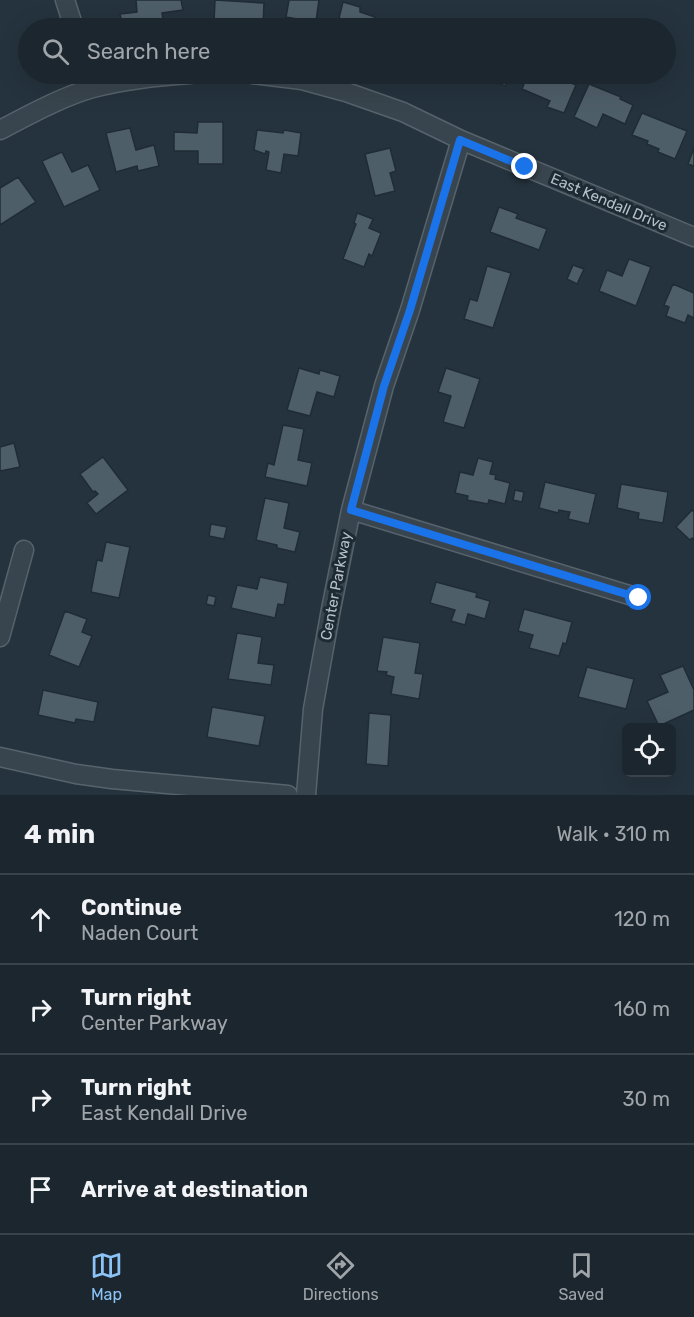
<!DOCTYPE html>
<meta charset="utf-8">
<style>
:root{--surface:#1c262e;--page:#252e36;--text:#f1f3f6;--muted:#a0a5aa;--line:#3a434a;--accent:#8cc4f7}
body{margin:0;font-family:Rubik,sans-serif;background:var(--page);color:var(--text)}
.controls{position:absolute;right:18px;bottom:18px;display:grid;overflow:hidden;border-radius:9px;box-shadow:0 6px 24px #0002}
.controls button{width:54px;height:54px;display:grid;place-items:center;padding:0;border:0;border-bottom:2px solid var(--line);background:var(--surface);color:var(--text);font:30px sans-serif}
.stop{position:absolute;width:18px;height:18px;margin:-14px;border:4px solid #1a73e8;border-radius:50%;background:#fff}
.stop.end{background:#1a73e8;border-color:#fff;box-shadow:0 2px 6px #0008}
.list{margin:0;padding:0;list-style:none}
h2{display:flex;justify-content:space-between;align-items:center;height:78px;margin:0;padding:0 24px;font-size:26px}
h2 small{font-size:20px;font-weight:400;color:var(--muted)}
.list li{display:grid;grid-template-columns:39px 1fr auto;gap:18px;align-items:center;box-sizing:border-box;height:90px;padding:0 24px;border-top:2px solid var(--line)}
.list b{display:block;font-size:22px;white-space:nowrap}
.list p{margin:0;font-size:20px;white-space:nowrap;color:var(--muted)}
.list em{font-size:20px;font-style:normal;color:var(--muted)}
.icon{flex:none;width:33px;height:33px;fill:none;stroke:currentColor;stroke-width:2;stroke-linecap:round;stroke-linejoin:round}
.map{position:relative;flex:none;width:694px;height:795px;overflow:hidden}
.search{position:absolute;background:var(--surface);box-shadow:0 6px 24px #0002;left:18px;right:18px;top:18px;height:66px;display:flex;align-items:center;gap:15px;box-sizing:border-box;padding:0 21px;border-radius:33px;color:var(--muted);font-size:22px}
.sheet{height:438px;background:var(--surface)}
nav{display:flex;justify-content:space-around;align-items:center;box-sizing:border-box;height:84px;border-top:2px solid var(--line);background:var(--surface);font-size:16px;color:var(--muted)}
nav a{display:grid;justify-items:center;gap:3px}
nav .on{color:var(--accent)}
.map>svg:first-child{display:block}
</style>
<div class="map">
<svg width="694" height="795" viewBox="0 0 694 795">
<rect width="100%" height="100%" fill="#25333e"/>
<path fill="#4e5e69" stroke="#202c35" stroke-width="1.5" d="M136 0H181L183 10 162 13 164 27 123 28 120 14 137 12Z
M215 0 264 3 263 25 234 22V24L214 23Z
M289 0H319L315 28H296L298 19 286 17Z
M343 2 360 7V12L375 17 371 27 377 28H339L342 19 339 18Z
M486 74H510L505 86 484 77Z
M528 74H549L576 85 564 113 547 107 550 101 522 89Z
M589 84 621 97 620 99 633 105 625 124 603 114 597 128 574 117Z
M642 113 687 131 675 159 658 152 659 149 647 144 648 141 632 135Z
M198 122H223V164H198V151H174V132L197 133Z
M130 128 136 150 154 145 159 166 138 171 137 166 116 172 106 133Z
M257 130 283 133 284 130 301 133 298 156 284 154 281 173 266 170 269 152 266 151 265 154 254 150Z
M390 148 396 171 390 173 395 191 375 196 365 154Z
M694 148V166L688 164Z
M62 152 72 172 88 165 100 190 64 207 42 161Z
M18 177 36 202 0 225V188Z
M499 207 518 214 516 218 547 229 539 250 490 232Z
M357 213 373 219 369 228 381 233 372 256 369 254 364 267 343 259 356 224 354 223Z
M629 259 651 267 636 306 599 291 607 270 622 276Z
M573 265 584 269 577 284 567 279Z
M487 266 511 273 493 328 464 319 470 299 477 301Z
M673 284 694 293V318L688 315 685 323 666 316 669 307 664 305Z
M299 368 319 374 320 370 340 376 334 397 317 392 310 416 287 410Z
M446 368 480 379 464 428 443 422 451 396 438 392Z
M283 425 304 429 298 460 312 463 307 486 265 477 268 463 274 465Z
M14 443 20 467 0 471V447Z
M103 457 128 490 96 514 87 503 98 494 95 491 93 492 80 474Z
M478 458 493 462 490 474 496 475 495 479 510 483 505 504 489 500 488 504 467 500 468 496 455 493 460 472 473 475Z
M545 482 596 494 589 524 568 519 570 512 559 510 558 513 539 508Z
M621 484 668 492 663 523 638 519 639 513 617 508Z
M515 490 524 492 522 502 513 500Z
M265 498 289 503 284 528 300 532 295 552 277 548V545L256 540Z
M692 510 694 512V540L692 538 690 540 676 527Z
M211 524 227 527 224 539 209 536Z
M106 542 130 547 119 598 91 592 97 560 102 561Z
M260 577 288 583 284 605 278 604 275 618 231 608 237 585 257 589Z
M436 582 477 593 476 597 490 601 485 619 468 614 465 625 451 621 455 610 430 603Z
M208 595 216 597 214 606 206 604Z
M524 609 572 622 566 644 563 643 559 656 529 648 533 635 518 631Z
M65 611 87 619 82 632 92 636 79 667 49 655Z
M237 633 262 637 258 663 274 665 271 685 228 679Z
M383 637 420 643 415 673 423 674 419 699 391 694 394 677 386 675 387 672 377 671Z
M683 666 694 690V710L659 726 647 701 668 692 660 675Z
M587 667 634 679 626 709 578 697Z
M43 690 98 702 94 722 76 719 75 723 38 715Z
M212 707 265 716 259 746 207 737Z
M369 713 391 715 388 766 366 764Z"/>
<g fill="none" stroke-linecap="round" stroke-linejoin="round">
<defs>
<path id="minor" d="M65 0 74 28
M252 74 302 80 346 92 403 112 461 140 694 237
M0 130C29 115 61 97 93 88 124 80 158 76 190 74
M351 510 639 598
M0 637 24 550
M0 757 76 774 112 779 288 795
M306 795 313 709 331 609 351 510 384 386 410 310 461 140"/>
</defs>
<use href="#minor" stroke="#57636c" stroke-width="21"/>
<use href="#minor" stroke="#39454e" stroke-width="18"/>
</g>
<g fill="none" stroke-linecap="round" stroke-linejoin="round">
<path stroke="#1a73e8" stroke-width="8" d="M525 167 460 140 410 310 384 386 351 510 639 598"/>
</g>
<g text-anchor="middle" stroke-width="6" stroke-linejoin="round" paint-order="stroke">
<g font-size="15" fill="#b5c0c9" stroke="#1e2a33">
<text transform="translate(609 202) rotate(23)" y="5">East Kendall Drive</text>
<text transform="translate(336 586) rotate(-79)" y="5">Center Parkway</text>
</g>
</g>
</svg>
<div class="controls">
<button><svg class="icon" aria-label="locate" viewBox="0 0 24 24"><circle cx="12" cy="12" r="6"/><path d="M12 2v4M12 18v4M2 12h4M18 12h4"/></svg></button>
</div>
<div class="stop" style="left:639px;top:598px"></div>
<div class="stop end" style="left:525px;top:167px"></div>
<div class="search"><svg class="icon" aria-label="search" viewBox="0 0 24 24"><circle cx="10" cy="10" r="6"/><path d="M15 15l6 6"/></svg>Search here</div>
</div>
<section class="sheet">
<h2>4 min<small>Walk · 310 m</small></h2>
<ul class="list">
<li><svg class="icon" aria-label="ahead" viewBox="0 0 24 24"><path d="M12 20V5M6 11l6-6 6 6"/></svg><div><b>Continue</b><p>Naden Court</p></div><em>120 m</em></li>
<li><svg class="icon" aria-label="right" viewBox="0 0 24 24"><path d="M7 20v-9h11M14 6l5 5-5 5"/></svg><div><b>Turn right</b><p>Center Parkway</p></div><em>160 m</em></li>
<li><svg class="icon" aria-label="right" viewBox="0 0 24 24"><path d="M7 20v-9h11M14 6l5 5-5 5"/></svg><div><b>Turn right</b><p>East Kendall Drive</p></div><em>30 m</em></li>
<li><svg class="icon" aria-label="arrive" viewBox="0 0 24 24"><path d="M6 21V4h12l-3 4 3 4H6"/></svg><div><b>Arrive at destination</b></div></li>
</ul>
</section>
<nav>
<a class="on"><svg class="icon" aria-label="map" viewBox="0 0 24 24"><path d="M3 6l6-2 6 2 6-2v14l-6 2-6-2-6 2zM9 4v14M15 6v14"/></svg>Map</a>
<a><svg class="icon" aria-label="directions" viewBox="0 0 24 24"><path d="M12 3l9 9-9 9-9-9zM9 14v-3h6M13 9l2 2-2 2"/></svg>Directions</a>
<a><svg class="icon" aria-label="saved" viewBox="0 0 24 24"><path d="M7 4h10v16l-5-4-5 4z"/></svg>Saved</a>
</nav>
